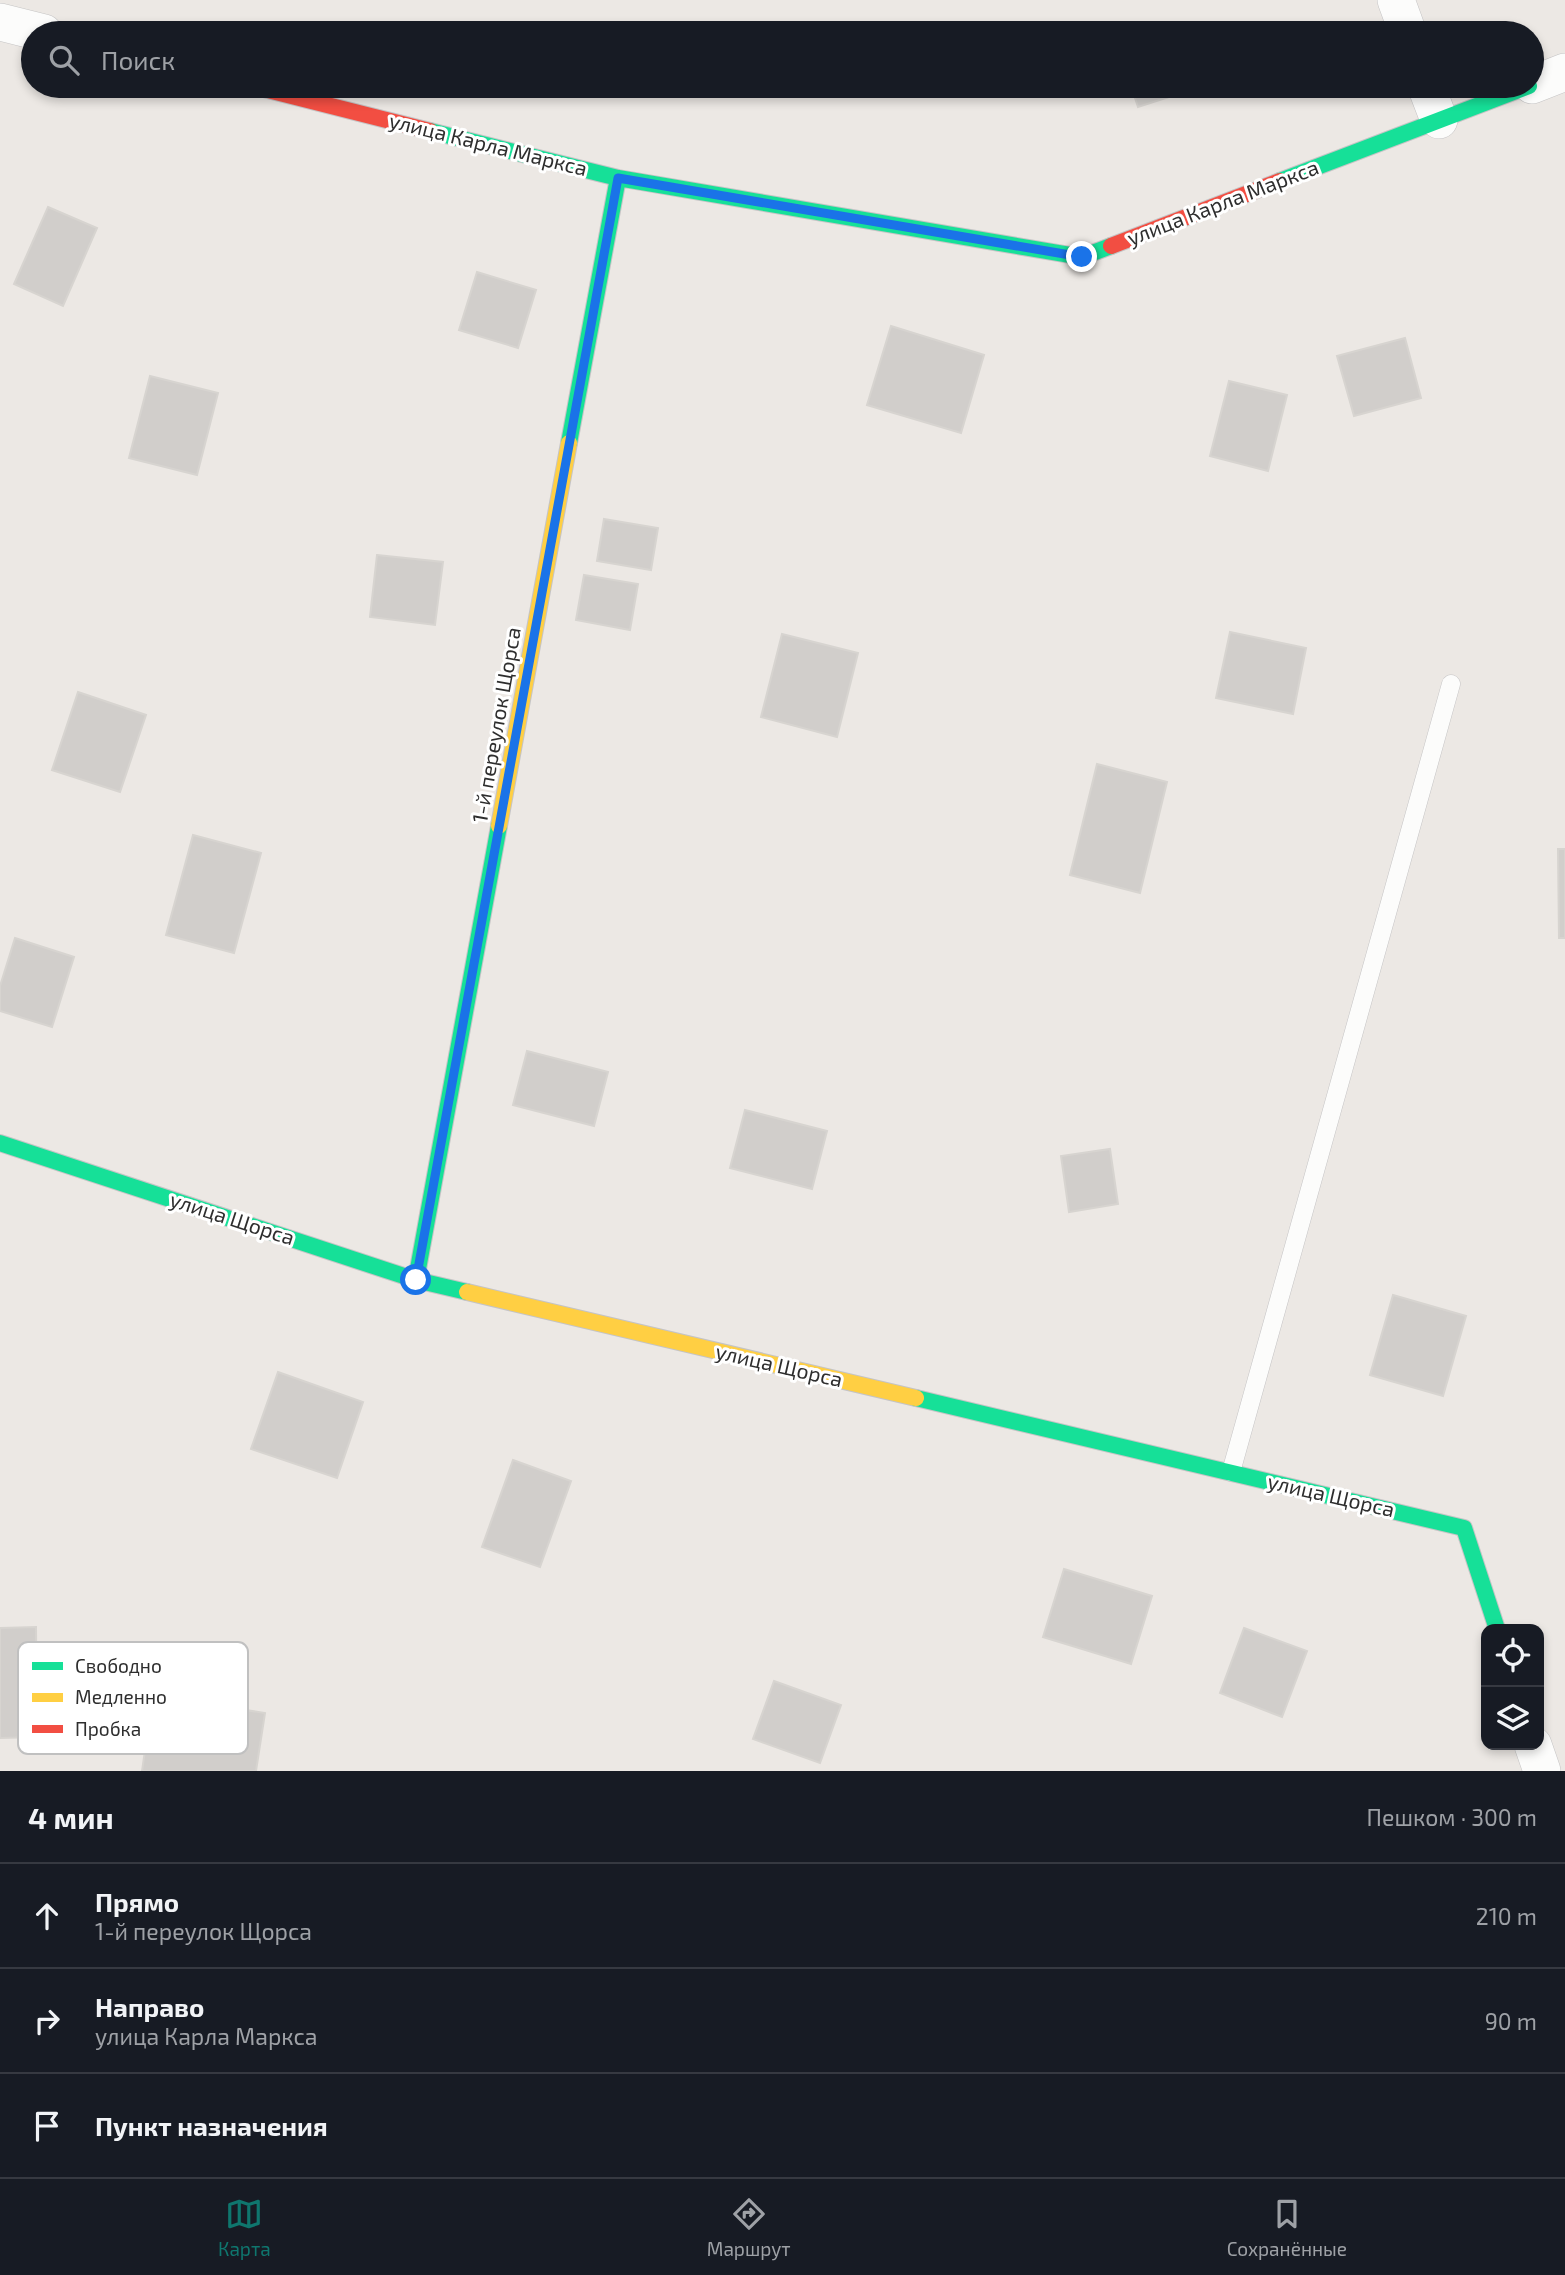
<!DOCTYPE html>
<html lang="ru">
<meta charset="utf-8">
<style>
:root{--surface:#171b24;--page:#20242c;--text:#f1f3f6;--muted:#9ea1a6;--line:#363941;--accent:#0f766e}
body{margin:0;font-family:"Exo 2",sans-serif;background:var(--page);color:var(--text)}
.controls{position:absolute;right:21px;bottom:21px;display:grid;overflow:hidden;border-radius:14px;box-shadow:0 4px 10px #0003}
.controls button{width:63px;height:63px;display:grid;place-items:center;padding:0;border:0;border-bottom:2px solid var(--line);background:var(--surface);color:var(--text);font:35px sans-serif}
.stop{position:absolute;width:21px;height:21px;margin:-16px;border:5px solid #1a73e8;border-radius:50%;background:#fff}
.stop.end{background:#1a73e8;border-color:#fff;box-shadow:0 2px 7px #0008}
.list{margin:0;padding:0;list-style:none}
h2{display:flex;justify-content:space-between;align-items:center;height:91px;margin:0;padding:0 28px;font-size:30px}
h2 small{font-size:23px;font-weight:400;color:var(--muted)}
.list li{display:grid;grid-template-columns:46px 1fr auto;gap:21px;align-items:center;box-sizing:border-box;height:105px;padding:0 28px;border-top:2px solid var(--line)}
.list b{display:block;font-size:26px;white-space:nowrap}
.list p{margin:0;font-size:23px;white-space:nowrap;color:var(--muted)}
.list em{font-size:23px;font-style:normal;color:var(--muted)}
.icon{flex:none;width:38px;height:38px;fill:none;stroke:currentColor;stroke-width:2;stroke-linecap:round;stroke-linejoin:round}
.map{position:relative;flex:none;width:1565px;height:1771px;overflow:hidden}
.search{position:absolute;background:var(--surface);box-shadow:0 4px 10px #0003;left:21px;right:21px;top:21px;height:77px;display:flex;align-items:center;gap:18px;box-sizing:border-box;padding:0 24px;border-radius:38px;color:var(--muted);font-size:26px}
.sheet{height:406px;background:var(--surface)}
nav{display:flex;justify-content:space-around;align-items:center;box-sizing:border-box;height:98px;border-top:2px solid var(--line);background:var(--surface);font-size:19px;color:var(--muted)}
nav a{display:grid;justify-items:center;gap:4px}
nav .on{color:var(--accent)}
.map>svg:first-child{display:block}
</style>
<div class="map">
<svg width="1565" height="1771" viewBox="0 0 1565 1771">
<rect width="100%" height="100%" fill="#ece8e4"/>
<path fill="#d1cecb" stroke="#d7d4d0" stroke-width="2" d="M841 86H883L843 93Z
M1131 86H1203L1138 107Z
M48 207 97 228 63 306 14 284Z
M477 272 536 290 518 348 459 330Z
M891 326 984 355 961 433 867 405Z
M1405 338 1421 398 1354 416 1337 356Z
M150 376 218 393 197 475 129 458Z
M1229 381 1287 395 1268 471 1210 456Z
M604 519 658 528 651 570 597 561Z
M377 555 443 562 435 625 370 617Z
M584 575 638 584 630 630 576 620Z
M1230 632 1306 648 1293 714 1216 698Z
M782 634 858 653 837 737 761 717Z
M78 692 146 715 120 792 52 770Z
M1097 764 1167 782 1140 893 1070 875Z
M193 835 261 853 234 953 166 935Z
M1558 849H1565V938H1559Z
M15 938 74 957 52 1027 0 1011V986Z
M527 1051 608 1072 594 1126 513 1105Z
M745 1110 827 1131 812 1189 730 1168Z
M1110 1149 1118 1204 1069 1212 1061 1156Z
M1393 1295 1466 1316 1443 1396 1370 1375Z
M278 1372 363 1402 337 1478 251 1449Z
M513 1460 571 1481 540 1567 482 1547Z
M1064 1569 1152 1596 1131 1664 1043 1637Z
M36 1627 37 1737 0 1738V1628Z
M1244 1628 1307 1651 1282 1717 1220 1693Z
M774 1681 841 1705 820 1763 753 1739Z
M153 1696 265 1713 256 1771H142Z"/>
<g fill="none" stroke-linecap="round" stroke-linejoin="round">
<defs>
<path id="lane" d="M1231 1472 1451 684"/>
<path id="street" d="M1396 0 1408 33
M0 22 44 33
M1532 85 1565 72
M1426 86 1439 120
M1533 1745 1542 1771"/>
<path id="fast" d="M430 131 618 178 1082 257 1111 246
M1280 181 1529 86
M569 443 618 178
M0 1143 416 1280 467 1292
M416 1280 499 826
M916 1398 1464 1528 1497 1629"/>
<path id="slow" d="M499 826 569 443
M467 1292 916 1398"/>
<path id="jam" d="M252 86 430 131
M1111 246 1280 181"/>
</defs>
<use href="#lane" stroke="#c5c4c5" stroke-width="19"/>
<use href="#street" stroke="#c5c4c5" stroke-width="38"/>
<use href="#fast" stroke="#c5c4c5" stroke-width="18"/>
<use href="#slow" stroke="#c5c4c5" stroke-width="18"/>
<use href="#jam" stroke="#c5c4c5" stroke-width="18"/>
<use href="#lane" stroke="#fcfcfb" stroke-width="18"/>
<use href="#street" stroke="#fcfcfb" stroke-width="37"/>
<use href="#fast" stroke="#16e098" stroke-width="16"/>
<use href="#slow" stroke="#ffcf43" stroke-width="16"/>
<use href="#jam" stroke="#f24e42" stroke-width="16"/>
</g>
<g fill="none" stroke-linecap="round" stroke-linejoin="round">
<path stroke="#1a73e8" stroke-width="9" d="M416 1280 618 178 1082 257"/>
</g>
<g text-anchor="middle" stroke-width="6" stroke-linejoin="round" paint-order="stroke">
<g font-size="21" fill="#2e2e2e" stroke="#fff">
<text transform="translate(488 145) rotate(14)" y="7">улица Карла Маркса</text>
<text transform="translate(1223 203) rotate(-21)" y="7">улица Карла Маркса</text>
<text transform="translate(497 725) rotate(-80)" y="7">1-й переулок Щорса</text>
<text transform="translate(232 1219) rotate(18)" y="7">улица Щорса</text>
<text transform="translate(779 1366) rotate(13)" y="7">улица Щорса</text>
<text transform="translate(1331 1496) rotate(13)" y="7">улица Щорса</text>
</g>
</g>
<rect x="18" y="1642" width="230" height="112" rx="10" fill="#fff" stroke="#c0c0c0" stroke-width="2"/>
<rect x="32" y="1662" width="31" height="8" fill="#16e098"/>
<rect x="32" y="1693" width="31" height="9" fill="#ffcf43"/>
<rect x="32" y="1725" width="31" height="8" fill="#f24e42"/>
<g font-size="19" fill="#2e2e2e">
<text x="75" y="1673">Свободно</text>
<text x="75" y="1704">Медленно</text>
<text x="75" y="1736">Пробка</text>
</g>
</svg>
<div class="controls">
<button><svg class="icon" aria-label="locate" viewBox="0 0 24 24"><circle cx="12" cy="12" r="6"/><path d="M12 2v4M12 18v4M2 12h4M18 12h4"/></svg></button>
<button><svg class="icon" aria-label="layers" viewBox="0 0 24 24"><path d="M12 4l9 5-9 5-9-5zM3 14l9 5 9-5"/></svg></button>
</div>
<div class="stop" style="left:416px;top:1280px"></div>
<div class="stop end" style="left:1082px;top:257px"></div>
<div class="search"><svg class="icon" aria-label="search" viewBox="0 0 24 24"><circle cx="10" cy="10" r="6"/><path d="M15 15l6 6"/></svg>Поиск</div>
</div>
<section class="sheet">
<h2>4 мин<small>Пешком · 300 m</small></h2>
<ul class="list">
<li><svg class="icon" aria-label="ahead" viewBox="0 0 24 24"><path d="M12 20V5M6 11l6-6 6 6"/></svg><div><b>Прямо</b><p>1-й переулок Щорса</p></div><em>210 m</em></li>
<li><svg class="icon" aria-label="right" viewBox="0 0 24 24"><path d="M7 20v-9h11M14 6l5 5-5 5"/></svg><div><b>Направо</b><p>улица Карла Маркса</p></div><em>90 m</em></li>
<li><svg class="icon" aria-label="arrive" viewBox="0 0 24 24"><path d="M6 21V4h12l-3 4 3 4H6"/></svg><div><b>Пункт назначения</b></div></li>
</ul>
</section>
<nav>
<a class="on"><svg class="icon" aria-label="map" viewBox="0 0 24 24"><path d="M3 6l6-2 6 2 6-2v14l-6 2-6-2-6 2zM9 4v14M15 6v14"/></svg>Карта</a>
<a><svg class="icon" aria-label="directions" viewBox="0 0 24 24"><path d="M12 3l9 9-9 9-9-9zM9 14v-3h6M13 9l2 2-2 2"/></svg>Маршрут</a>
<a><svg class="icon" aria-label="saved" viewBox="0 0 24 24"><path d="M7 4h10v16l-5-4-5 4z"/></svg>Сохранённые</a>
</nav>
